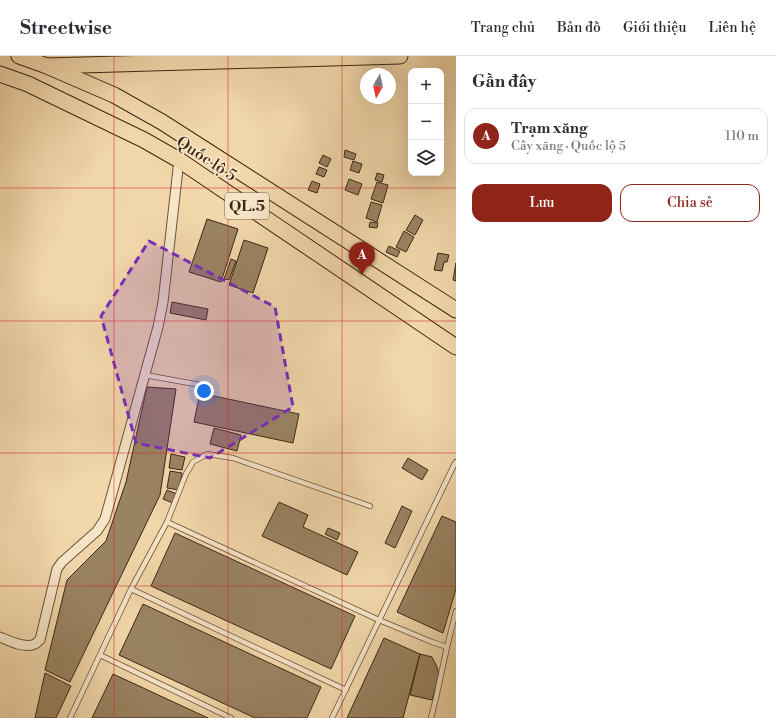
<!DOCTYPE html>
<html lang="vi">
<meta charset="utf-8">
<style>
:root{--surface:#fff;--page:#f7f7f7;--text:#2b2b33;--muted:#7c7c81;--line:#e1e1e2;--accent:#8f2418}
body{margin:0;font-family:"Libre Bodoni",serif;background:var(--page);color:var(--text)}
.controls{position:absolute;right:12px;top:12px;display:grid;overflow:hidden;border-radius:8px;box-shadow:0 4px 16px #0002}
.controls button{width:36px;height:36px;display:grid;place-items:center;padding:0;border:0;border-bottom:1px solid var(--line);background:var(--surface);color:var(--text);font:20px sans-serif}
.compass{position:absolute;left:360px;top:12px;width:36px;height:36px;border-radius:50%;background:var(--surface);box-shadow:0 4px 16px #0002;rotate:189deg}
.you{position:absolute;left:204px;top:335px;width:14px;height:14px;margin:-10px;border:3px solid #fff;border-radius:50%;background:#1a73e8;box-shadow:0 0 0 6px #1a73e833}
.badge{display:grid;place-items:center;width:26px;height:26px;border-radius:50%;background:var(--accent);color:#fff;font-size:13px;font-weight:700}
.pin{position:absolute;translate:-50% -33px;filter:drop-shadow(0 1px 2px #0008)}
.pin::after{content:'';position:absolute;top:21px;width:14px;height:12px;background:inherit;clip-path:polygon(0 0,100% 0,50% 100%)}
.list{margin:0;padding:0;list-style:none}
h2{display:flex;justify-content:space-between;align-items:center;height:52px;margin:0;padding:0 16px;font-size:17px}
h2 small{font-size:13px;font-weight:400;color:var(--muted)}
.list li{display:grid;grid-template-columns:26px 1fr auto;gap:12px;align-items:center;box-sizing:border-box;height:56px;margin:0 8px 8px;padding:0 8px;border:1px solid var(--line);border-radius:12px}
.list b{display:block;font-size:15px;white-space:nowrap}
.list p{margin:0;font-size:13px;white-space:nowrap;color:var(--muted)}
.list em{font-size:13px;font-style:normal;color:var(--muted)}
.actions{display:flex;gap:8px;padding:12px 16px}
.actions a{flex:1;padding:9px 0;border:1px solid var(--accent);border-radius:12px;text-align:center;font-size:14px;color:var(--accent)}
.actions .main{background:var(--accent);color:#fff}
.icon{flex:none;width:22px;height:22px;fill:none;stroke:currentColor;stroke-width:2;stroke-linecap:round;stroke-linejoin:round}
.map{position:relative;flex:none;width:456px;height:662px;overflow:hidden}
header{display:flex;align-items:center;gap:24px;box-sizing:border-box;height:56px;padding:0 20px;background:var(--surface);border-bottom:1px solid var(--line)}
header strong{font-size:19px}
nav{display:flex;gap:22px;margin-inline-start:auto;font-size:14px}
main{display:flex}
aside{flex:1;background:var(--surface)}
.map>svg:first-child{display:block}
</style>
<header>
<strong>Streetwise</strong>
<nav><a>Trang chủ</a><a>Bản đồ</a><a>Giới thiệu</a><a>Liên hệ</a></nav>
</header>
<main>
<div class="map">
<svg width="456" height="662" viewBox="0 0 456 662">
<rect width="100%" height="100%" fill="#f2d7ab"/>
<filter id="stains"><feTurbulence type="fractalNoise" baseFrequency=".005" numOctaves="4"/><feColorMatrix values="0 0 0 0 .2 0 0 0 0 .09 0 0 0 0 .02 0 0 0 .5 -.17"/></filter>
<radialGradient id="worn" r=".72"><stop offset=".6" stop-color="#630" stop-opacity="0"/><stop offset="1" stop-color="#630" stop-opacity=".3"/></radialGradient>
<path fill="#9a8363" stroke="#3b2814" d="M345 94 356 98 354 104 344 101Z
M323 99 331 103 327 111 319 107Z
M353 105 362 108 359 117 350 114Z
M319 111 327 114 324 121 316 118Z
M377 117 384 119 382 126 375 124Z
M349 123 362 128 358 139 345 134Z
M312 125 320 128 317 137 308 134Z
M377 126 388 129 383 147 371 143Z
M371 146 382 149 377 166 366 162Z
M415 159 423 164 415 179 406 174Z
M207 163 238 173 221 226 189 216Z
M370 166 378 167 377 172 369 171Z
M404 175 414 181 406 196 396 191Z
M244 184 268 192 253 237 229 229Z
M389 190 400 195 397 201 386 196Z
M438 197 449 199 447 206H444L442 215 434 214Z
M231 203 236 205 229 224 224 223Z
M456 207V225L453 224Z
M172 246 208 253 206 264 170 257Z
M147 331 176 333 160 439 70 626 45 614 67 524 106 485 126 426Z
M200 337 299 358 293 387 194 366Z
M214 372 241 379 237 395 210 388Z
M171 398 185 401 182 414 169 412Z
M408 402 428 414 422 424 402 412Z
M170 415 182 417 179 434 167 432Z
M167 434 177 438 173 447 163 443Z
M279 446 308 459 303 471 358 496 347 519 262 480Z
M402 450 412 455 395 492 385 487Z
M442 460 456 466V533L443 577 397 556Z
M328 472 340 477 337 484 325 478Z
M175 477 355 560 331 613 151 530Z
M143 548 321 631 307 662H255L119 599Z
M384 582 420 598 403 662H347Z
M420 598 432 601 437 611 439 620 432 644 410 639Z
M45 617 71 630 56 662H35Z
M113 618 208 662H92Z"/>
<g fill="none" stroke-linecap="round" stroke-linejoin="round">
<defs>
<path id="service" d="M145 319 206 330
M167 466 379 564 432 586 447 591 436 642 431 662
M131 533 346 634
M447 591 456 555
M100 599 231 662
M70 662 131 533 167 466 186 418 193 406 207 398 233 402 370 450
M332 662 454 409 456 406"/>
<path id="minor" d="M0 581C9 585 25 593 35 588 37 587 38 585 40 584L57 513 62 506 97 475 105 463 158 271 163 246 179 104"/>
<path id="primary" d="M47 10 400 0"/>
<path id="trunk" d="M19 0 47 10 114 39 162 66 456 254
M0 18 28 28 144 84 179 104 456 291"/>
</defs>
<use href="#service" stroke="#69543a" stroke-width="6"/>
<use href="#minor" stroke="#69543a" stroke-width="11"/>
<use href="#primary" stroke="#3b2814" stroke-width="17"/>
<use href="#trunk" stroke="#3b2814" stroke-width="17"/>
<use href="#service" stroke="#f7e5c8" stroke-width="4.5"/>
<use href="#minor" stroke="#f7e5c8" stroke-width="9"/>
<use href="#primary" stroke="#f2d7ab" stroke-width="15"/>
<use href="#trunk" stroke="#f2d7ab" stroke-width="15"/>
</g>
<path fill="#7b2cbf" fill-opacity="0.2" stroke="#7b2cbf" stroke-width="3" stroke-dasharray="8 5" stroke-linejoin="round" d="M149 185 275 251 293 351 210 402 136 387 101 260Z"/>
<path fill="none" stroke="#d62828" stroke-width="1" stroke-opacity="0.55" d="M114 0V662M228 0V662M342 0V662M0 132H456M0 265H456M0 397H456M0 530H456"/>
<g text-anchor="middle" stroke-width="3.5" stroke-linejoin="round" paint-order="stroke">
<rect fill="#f7e5c8" stroke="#73614a" stroke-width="1" x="225" y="137" width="44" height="26" rx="3"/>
<g font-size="15" font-weight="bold" fill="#3b2814">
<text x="247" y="155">QL.5</text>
</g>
<g font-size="16" fill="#3b2814" stroke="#f7e5c8">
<text transform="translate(207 102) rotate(33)" y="6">Quốc lộ 5</text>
</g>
</g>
<rect width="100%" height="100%" filter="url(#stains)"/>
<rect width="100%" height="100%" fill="url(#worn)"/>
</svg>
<div class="controls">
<button>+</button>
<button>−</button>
<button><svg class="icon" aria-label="layers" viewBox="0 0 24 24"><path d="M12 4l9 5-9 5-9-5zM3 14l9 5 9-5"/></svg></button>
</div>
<svg class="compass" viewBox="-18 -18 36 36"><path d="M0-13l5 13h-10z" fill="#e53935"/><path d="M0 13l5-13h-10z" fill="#7c7c81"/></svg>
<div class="you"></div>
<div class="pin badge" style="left:362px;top:219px">A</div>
</div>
<aside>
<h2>Gần đây<small></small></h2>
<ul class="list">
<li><span class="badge">A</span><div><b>Trạm xăng</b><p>Cây xăng · Quốc lộ 5</p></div><em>110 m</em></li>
</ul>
<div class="actions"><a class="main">Lưu</a><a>Chia sẻ</a></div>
</aside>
</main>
